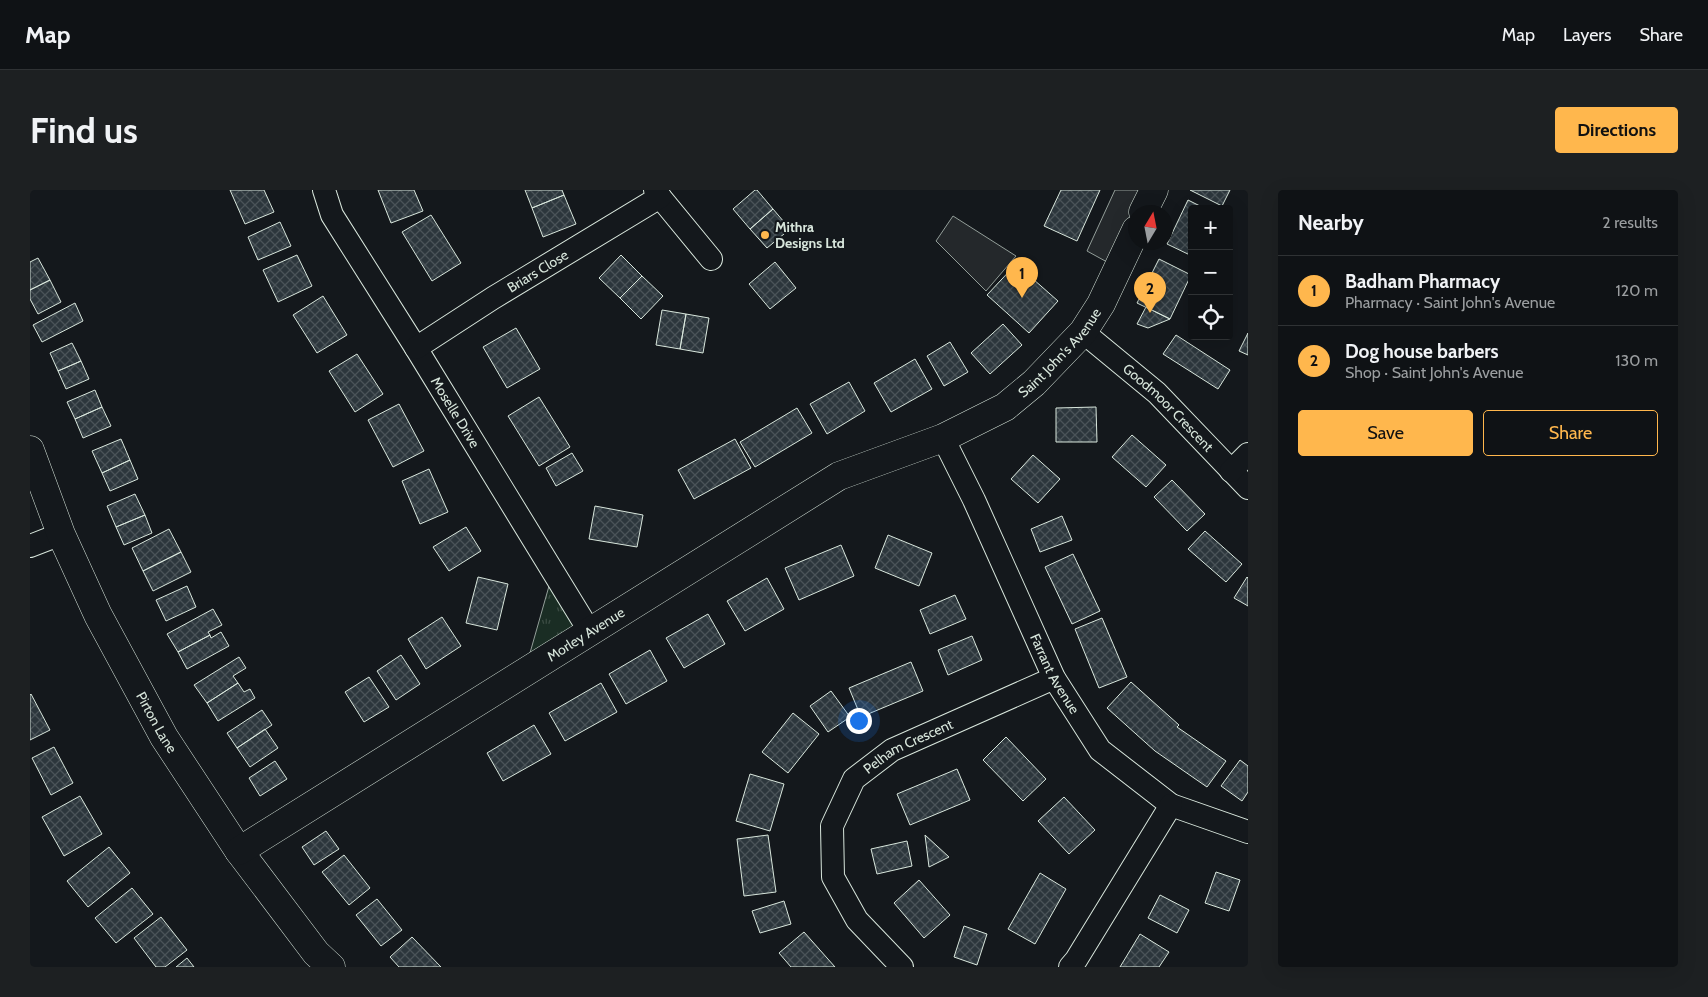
<!DOCTYPE html>
<meta charset="utf-8">
<style>
:root{--surface:#0f1215;--page:#1d2022;--text:#f1f3f6;--muted:#9b9ea0;--line:#2f3234;--accent:#ffb74d}
body{margin:0;font-family:Cabin,sans-serif;background:var(--page);color:var(--text)}
.controls{position:absolute;right:15px;top:15px;display:grid;overflow:hidden;border-radius:5px;box-shadow:0 5px 20px #0002}
.controls button{width:45px;height:45px;display:grid;place-items:center;padding:0;border:0;border-bottom:1px solid var(--line);background:var(--surface);color:var(--text);font:25px sans-serif}
.compass{position:absolute;left:1098px;top:15px;width:45px;height:45px;border-radius:50%;background:var(--surface);box-shadow:0 5px 20px #0002;rotate:10deg}
.you{position:absolute;left:828px;top:530px;width:18px;height:18px;margin:-12px;border:4px solid #fff;border-radius:50%;background:#1a73e8;box-shadow:0 0 0 8px #1a73e833}
.badge{display:grid;place-items:center;width:32px;height:32px;border-radius:50%;background:var(--accent);color:#111;font-size:16px;font-weight:700}
.pin{position:absolute;translate:-50% -41px;filter:drop-shadow(0 1px 2px #0008)}
.pin::after{content:'';position:absolute;top:26px;width:18px;height:15px;background:inherit;clip-path:polygon(0 0,100% 0,50% 100%)}
.list{margin:0;padding:0;list-style:none}
h2{display:flex;justify-content:space-between;align-items:center;height:65px;margin:0;padding:0 20px;font-size:21px}
h2 small{font-size:16px;font-weight:400;color:var(--muted)}
.list li{display:grid;grid-template-columns:32px 1fr auto;gap:15px;align-items:center;box-sizing:border-box;height:70px;padding:0 20px;border-top:1px solid var(--line)}
.list b{display:block;font-size:19px;white-space:nowrap}
.list p{margin:0;font-size:16px;white-space:nowrap;color:var(--muted)}
.list em{font-size:16px;font-style:normal;color:var(--muted)}
.actions{display:flex;gap:10px;padding:15px 20px}
.actions a{flex:1;padding:11px 0;border:1px solid var(--accent);border-radius:5px;text-align:center;font-size:18px;color:var(--accent)}
.actions .main{background:var(--accent);color:#111}
.icon{flex:none;width:28px;height:28px;fill:none;stroke:currentColor;stroke-width:2;stroke-linecap:round;stroke-linejoin:round}
.map{position:relative;flex:none;width:1218px;height:777px;overflow:hidden;border-radius:5px}
header{display:flex;align-items:center;gap:30px;box-sizing:border-box;height:70px;padding:0 25px;background:var(--surface);border-bottom:1px solid var(--line)}
header strong{font-size:24px}
nav{display:flex;gap:28px;margin-inline-start:auto;font-size:18px}
.intro{display:flex;align-items:center;justify-content:space-between;box-sizing:border-box;height:120px;padding:0 30px}
h1{margin:0;font-size:35px}
.button{padding:12px 22px;border-radius:5px;background:var(--accent);color:#111;font-size:18px;font-weight:700}
main{display:flex;gap:30px;padding:0 30px}
aside{flex:1;background:var(--surface);border-radius:5px;box-shadow:0 5px 20px #0002}
.map>svg:first-child{display:block}
</style>
<header>
<strong>Map</strong>
<nav><a>Map</a><a>Layers</a><a>Share</a></nav>
</header>
<div class="intro"><h1>Find us</h1><a class="button">Directions</a></div>
<main>
<div class="map">
<svg width="1218" height="777" viewBox="0 0 1218 777">
<defs>
<pattern id="grass-tufts" width="24" height="20" patternUnits="userSpaceOnUse" patternTransform="scale(1.25)"><rect width="24" height="20" fill="#1a2d24"/><path d="M3 7l-1-3M5 7V3M7 7l1-3M15 17l-1-3M17 17v-4M19 17l1-3" fill="none" stroke="#3b4b43"/></pattern>
<pattern id="building-cross-hatch" width="8" height="8" patternUnits="userSpaceOnUse" patternTransform="scale(1.25)"><rect width="8" height="8" fill="#2c363c"/><path d="M0 0l8 8M0 8l8-8" fill="none" stroke="#4a5358"/></pattern>
</defs>
<rect width="100%" height="100%" fill="#14181c"/>
<path fill="url(#grass-tufts)" stroke="#939e99" d="M523 382 560 442 494 484Z"/>
<path fill="#24282b" stroke="#939e99" d="M1085 0H1124L1088 78 1057 61Z
M923 26 986 66 956 101 906 51Z"/>
<path fill="url(#building-cross-hatch)" stroke="#d8e6dc" d="M200 0H234L244 22 215 34Z
M348 0H384L393 21 361 33Z
M495 0H532L534 5 502 18Z
M725 0H727L743 19 720 39 703 19Z
M1031 0H1070L1047 51 1014 36Z
M1160 0H1200L1192 16Z
M534 5 546 34 513 47 502 18Z
M1158 10 1176 19H1162V66L1137 54Z
M743 19 760 39 737 58 720 39Z
M401 25 431 73 402 91 372 42Z
M250 32 261 56 228 70 218 47Z
M267 65 282 96 248 112 233 80Z
M591 65 612 86 590 108 569 88Z
M8 68 20 90 0 100V72Z
M1129 69 1161 85 1140 129 1107 113Z
M745 72 766 98 740 119 719 94Z
M986 74 1028 111 999 143 957 105Z
M612 86 633 106 611 129 590 108Z
M20 90 31 112 8 124 0 109V100Z
M293 106 317 145 287 163 263 125Z
M45 113 53 131 12 152 3 135Z
M1116 117 1140 129 1118 138 1107 134Z
M632 120 656 124 650 159 626 155Z
M656 124 679 128 673 163 650 159Z
M973 134 992 155 960 184 941 163Z
M486 138 510 179 477 198 453 157Z
M1218 143V165L1209 161Z
M1146 145 1200 180 1188 199 1133 164Z
M920 152 938 182 914 196 897 166Z
M42 153 51 171 28 181 20 163Z
M327 164 353 204 325 222 299 181Z
M885 169 902 199 861 222 844 193Z
M51 171 59 189 36 199 28 181Z
M819 192 835 221 797 244 780 214Z
M65 200 72 217 45 229 37 212Z
M509 207 540 257 509 276 478 226Z
M369 214 394 261 363 277 338 230Z
M72 217 81 236 53 248 45 229Z
M1066 217 1067 252H1026V218Z
M767 218 782 243 725 277 710 252Z
M1102 245 1136 275 1116 297 1082 267Z
M91 249 100 270 72 283 62 261Z
M705 249 721 278 664 309 648 280Z
M542 263 553 281 526 296 516 278Z
M1003 265 1030 289 1008 313 981 289Z
M100 270 108 289 80 301 72 283Z
M399 279 418 322 390 334 372 291Z
M1142 290 1175 324 1157 341 1124 307Z
M105 304 115 325 86 337 77 316Z
M565 316 613 325 607 357 559 349Z
M115 325 122 343 94 355 86 337Z
M1032 326 1042 350 1010 362 1001 339Z
M436 337 451 361 419 381 403 357Z
M139 339 151 362 113 381 102 358Z
M1175 341 1212 374 1196 392 1158 359Z
M858 345 902 363 889 396 845 378Z
M811 355 824 386 769 410 755 378Z
M151 362 161 382 123 401 113 381Z
M1043 364 1070 421 1042 434 1015 377Z
M448 387 478 394 467 440 436 433Z
M1217 387 1218 388V416L1204 408Z
M737 388 754 419 715 441 697 411Z
M157 396 166 417 136 431 126 410Z
M925 405 936 429 900 444 890 420Z
M183 419 192 435 178 442 180 445 148 462 137 444Z
M678 424 695 454 654 478 636 448Z
M412 427 431 456 396 479 378 449Z
M1072 428 1097 487 1069 498 1045 439Z
M191 442 199 456 157 479 148 462 180 445 181 448Z
M942 446 952 470 918 485 908 460Z
M620 460 637 491 596 514 579 484Z
M371 465 390 494 366 510 347 481Z
M209 467 216 478 203 486 208 493 177 513 164 495Z
M881 472 893 501 831 527 819 498Z
M339 487 359 517 334 532 315 502Z
M1101 492 1149 535 1147 537 1196 571 1177 597 1125 561 1077 518Z
M208 493 214 502 220 499 225 508 188 531 177 513Z
M571 493 587 522 535 551 519 523Z
M801 501 820 527 798 542 780 516Z
M1 504 20 540 0 550V505Z
M232 520 242 535 207 558 197 543Z
M763 523 789 544 758 583 732 562Z
M504 535 521 564 473 591 457 563Z
M235 539 248 558 220 577 207 558Z
M976 547 1016 589 993 611 953 570Z
M24 557 43 593 21 605 2 568Z
M1210 570 1218 576V602L1212 611 1191 596Z
M245 571 257 589 230 606 219 588Z
M927 579 940 610 880 635 867 604Z
M720 584 754 594 740 641 706 631Z
M50 606 72 644 34 666 12 627Z
M1034 607 1065 640 1039 664 1008 631Z
M296 641 309 659 284 675 272 657Z
M738 645 746 702 714 706 707 649Z
M895 645 919 667 899 677Z
M877 651 882 676 847 684 841 659Z
M79 657 100 683 58 717 37 691Z
M314 665 340 698 319 715 292 682Z
M1186 682 1210 690 1199 721 1175 713Z
M1010 683 1036 699 1005 754 978 739Z
M889 690 920 725 894 748 864 713Z
M102 698 123 724 86 753 65 728Z
M1130 705 1159 720 1147 743 1118 728Z
M347 709 372 740 351 756 326 725Z
M754 711 761 734 730 743 722 721Z
M131 727 157 760 135 777H126L104 748Z
M934 736 957 744 947 775 924 767Z
M774 742 805 777H761L749 763Z
M1110 744 1139 762 1129 777H1090Z
M382 747 411 777H369L360 767Z
M157 768 164 777H146Z"/>
<g fill="none" stroke-linecap="round" stroke-linejoin="round">
<defs>
<g id="street">
<path id="s1" d="M294 0 302 25 386 158 560 442"/>
<path d="M630 7 681 69"/>
<path id="s2" d="M1053 142 1127 203 1218 298"/>
<path id="s3" d="M386 158 463 108 630 7 625 0"/>
<path id="s4" d="M913 248 944 310 1024 488 1070 560 1141 615 1218 642"/>
<path d="M1201 281 1218 264"/>
<path d="M0 356 31 344"/>
<path id="s5" d="M872 777 827 730 803 687 802 636 824 589 862 560 1024 488"/>
<path d="M1040 777 1046 770 1141 615"/>
</g>
<g id="secondary">
<path d="M1113 22 1124 0"/>
<path id="s6" d="M0 260 31 344 68 425 134 547 209 661 286 763 301 777"/>
<path id="s7" d="M209 661 809 286 913 248 975 217 1004 193 1053 142 1071 114 1106 40"/>
</g>
</defs>
<use href="#street" stroke="#d8e6dc" stroke-width="24"/>
<use href="#secondary" stroke="#d8e6dc" stroke-width="29"/>
<use href="#street" stroke="#14181c" stroke-width="22"/>
<use href="#secondary" stroke="#14181c" stroke-width="28"/>
</g>
<circle fill="#ffb74d" stroke="#14181c" stroke-width="2" cx="735" cy="45" r="5"/>
<g text-anchor="middle" stroke-width="4" stroke-linejoin="round" paint-order="stroke">
<g font-size="14" font-weight="bold" fill="#d8e6dc" stroke="#14181c" text-anchor="start">
<text x="745" y="42">Mithra<tspan x="745" dy="16">Designs Ltd</tspan></text>
</g>
<g font-size="14" fill="#d8e6dc" stroke="#14181c">
<text dy="5" stroke="none"><textPath href="#s3" startOffset="144">Briars Close</textPath></text>
<text dy="5" stroke="none"><textPath href="#s7" startOffset="965">Saint John's Avenue</textPath></text>
<text dy="5" stroke="none"><textPath href="#s2" startOffset="114">Goodmoor Crescent</textPath></text>
<text dy="5" stroke="none"><textPath href="#s1" startOffset="259">Moselle Drive</textPath></text>
<text dy="5" stroke="none"><textPath href="#s7" startOffset="409">Morley Avenue</textPath></text>
<text dy="5" stroke="none"><textPath href="#s4" startOffset="261">Farrant Avenue</textPath></text>
<text dy="5" stroke="none"><textPath href="#s6" startOffset="301">Pirton Lane</textPath></text>
<text dy="5" stroke="none"><textPath href="#s5" startOffset="281">Pelham Crescent</textPath></text>
</g>
</g>
</svg>
<div class="controls">
<button>+</button>
<button>−</button>
<button><svg class="icon" aria-label="locate" viewBox="0 0 24 24"><circle cx="12" cy="12" r="6"/><path d="M12 2v4M12 18v4M2 12h4M18 12h4"/></svg></button>
</div>
<svg class="compass" viewBox="-18 -18 36 36"><path d="M0-13l5 13h-10z" fill="#e53935"/><path d="M0 13l5-13h-10z" fill="#9b9ea0"/></svg>
<div class="you"></div>
<div class="pin badge" style="left:992px;top:108px">1</div>
<div class="pin badge" style="left:1120px;top:123px">2</div>
</div>
<aside>
<h2>Nearby<small>2 results</small></h2>
<ul class="list">
<li><span class="badge">1</span><div><b>Badham Pharmacy</b><p>Pharmacy · Saint John's Avenue</p></div><em>120 m</em></li>
<li><span class="badge">2</span><div><b>Dog house barbers</b><p>Shop · Saint John's Avenue</p></div><em>130 m</em></li>
</ul>
<div class="actions"><a class="main">Save</a><a>Share</a></div>
</aside>
</main>
